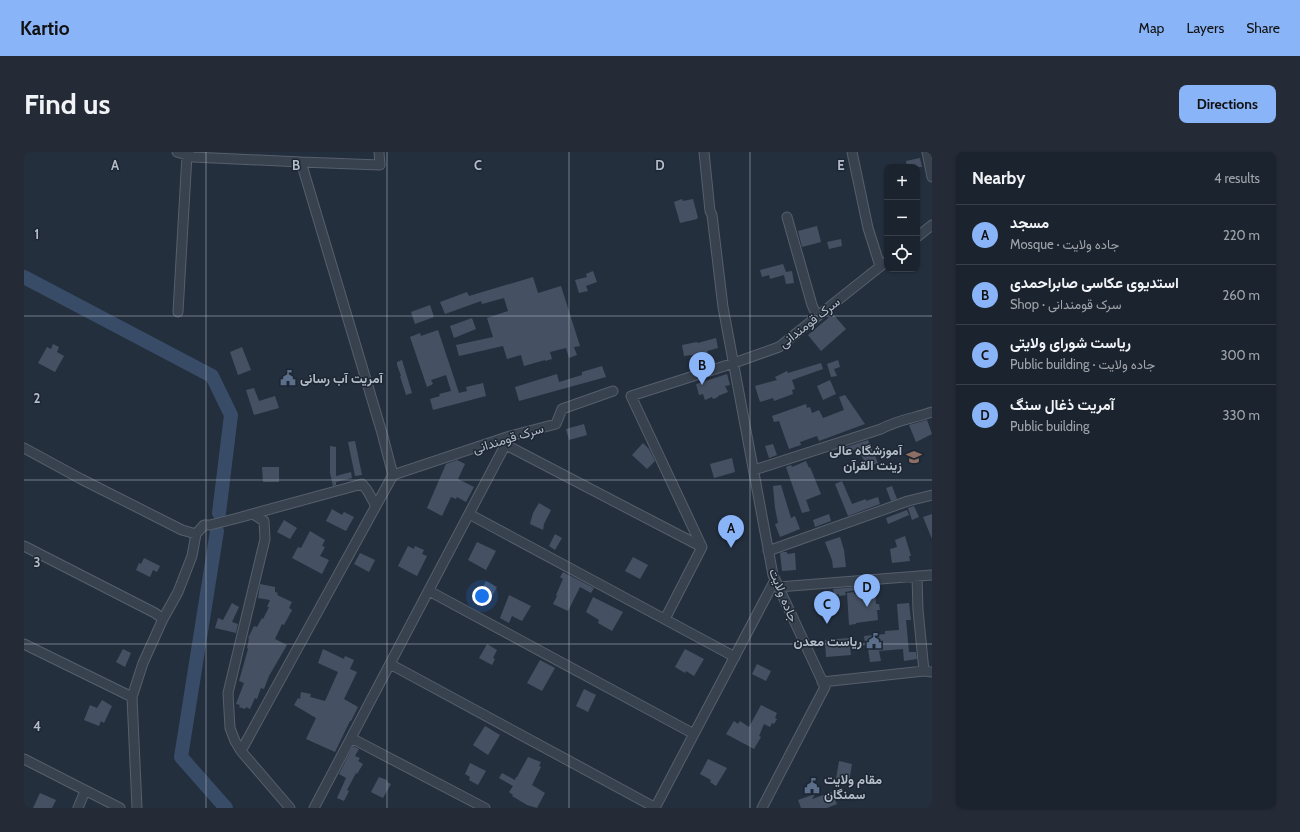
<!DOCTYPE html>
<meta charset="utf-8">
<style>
:root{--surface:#1b232e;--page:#242b36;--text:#f1f3f6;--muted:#a0a4aa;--line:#39404a;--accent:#8ab4f8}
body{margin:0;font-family:Cabin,Vazirmatn,sans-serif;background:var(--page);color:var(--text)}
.controls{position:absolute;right:12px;top:12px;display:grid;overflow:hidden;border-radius:8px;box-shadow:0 1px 3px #0004}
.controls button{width:36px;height:36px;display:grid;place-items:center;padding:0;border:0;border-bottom:1px solid var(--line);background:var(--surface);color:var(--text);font:20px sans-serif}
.you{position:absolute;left:458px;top:444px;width:14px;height:14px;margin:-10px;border:3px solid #fff;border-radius:50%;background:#1a73e8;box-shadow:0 0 0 6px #1a73e833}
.badge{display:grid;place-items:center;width:26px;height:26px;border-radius:50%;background:var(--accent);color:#111;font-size:13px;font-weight:700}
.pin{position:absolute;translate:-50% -33px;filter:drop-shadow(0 1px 2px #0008)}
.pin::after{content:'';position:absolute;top:21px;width:14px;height:12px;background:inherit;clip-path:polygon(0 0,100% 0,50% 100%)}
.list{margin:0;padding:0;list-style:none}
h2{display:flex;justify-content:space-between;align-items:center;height:52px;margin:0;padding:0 16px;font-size:17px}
h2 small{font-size:13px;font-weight:400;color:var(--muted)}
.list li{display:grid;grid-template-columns:26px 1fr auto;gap:12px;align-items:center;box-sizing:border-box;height:60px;padding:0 16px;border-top:1px solid var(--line)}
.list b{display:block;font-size:15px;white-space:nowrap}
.list p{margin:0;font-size:13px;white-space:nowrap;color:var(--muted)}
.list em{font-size:13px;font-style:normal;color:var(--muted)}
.icon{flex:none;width:22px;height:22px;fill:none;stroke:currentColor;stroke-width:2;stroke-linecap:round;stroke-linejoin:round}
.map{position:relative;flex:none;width:908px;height:656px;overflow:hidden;border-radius:8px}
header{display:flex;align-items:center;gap:24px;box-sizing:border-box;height:56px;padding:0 20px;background:var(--accent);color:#111}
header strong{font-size:19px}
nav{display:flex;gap:22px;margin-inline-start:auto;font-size:14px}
.intro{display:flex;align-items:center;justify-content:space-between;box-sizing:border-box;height:96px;padding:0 24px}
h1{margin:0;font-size:28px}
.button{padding:10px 18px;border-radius:8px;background:var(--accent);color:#111;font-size:14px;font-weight:700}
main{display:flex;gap:24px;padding:0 24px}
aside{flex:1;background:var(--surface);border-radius:8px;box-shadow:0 1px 3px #0004}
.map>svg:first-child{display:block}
</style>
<header>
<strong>Kartio</strong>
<nav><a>Map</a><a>Layers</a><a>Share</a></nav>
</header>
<div class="intro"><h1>Find us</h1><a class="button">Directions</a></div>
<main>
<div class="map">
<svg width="908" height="656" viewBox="0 0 908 656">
<rect width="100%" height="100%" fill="#242f3e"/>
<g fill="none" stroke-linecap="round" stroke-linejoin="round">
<path stroke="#394c67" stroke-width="14" d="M0 125 188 224 207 263 195 361
M193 379 157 605 202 656"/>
</g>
<path fill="#455162" d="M896 6 898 15H883L882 9Z
M658 47 659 49 669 47 674 66H673V67L656 71 650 50Z
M793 74 797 90 778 95 774 79Z
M817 87 818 94 805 97 803 90Z
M759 112 762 120 768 119 770 131 762 132 760 123 746 127 745 123 738 125 736 118Z
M569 119 573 130 562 134 564 139 555 141 551 128 563 125 562 122Z
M509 125 514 141 537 134 556 194 550 195 553 203 545 206 542 196 526 200 528 207 521 209V208L500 214 497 203 483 207 479 194 435 204 432 193 469 185 463 166 484 159 480 146 458 152 457 149 421 162 416 150 443 140 445 144Z
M406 153 410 165 391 172 387 160Z
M809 162 822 177 797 199 784 183Z
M448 166 452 177 430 186 426 174Z
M414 178 435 241 443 239 442 235 459 231 462 244 409 258 406 247 416 244 415 242 427 239 422 223 407 228 409 232 403 235 386 185 396 181 397 184Z
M692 186 694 196 683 199 684 201 660 204 658 193 673 190 674 191Z
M29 192 35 195 33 200 40 204 31 220 14 211 23 195 27 197Z
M218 195 227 218 214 223 206 200Z
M378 208 388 241 382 243 376 224H377L373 213V210Z
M814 208 816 215 810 217 813 224 807 225 803 212Z
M797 211 799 217 768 228 771 237 768 238 769 242 750 249 749 246 736 250 731 234 753 228 751 225 763 219 764 221Z
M578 214 582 225 495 249 491 235 533 222 535 230 558 223V220Z
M703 222 706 233 701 234 704 240 694 244V245L689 247 688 245 681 248 679 242 675 243 672 232Z
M806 228 812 242 799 248 793 234Z
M230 236 235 249 251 244 255 256 230 263 222 238Z
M821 243 841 272 795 289 793 284 776 290 777 293 765 297 755 269 750 270 748 264 782 252 783 256 786 255 788 261 795 258 799 266 820 258 815 245Z
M903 268 908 282 892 290 885 273Z
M560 272 563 283 545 288 542 277Z
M844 288 854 311 843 315 834 296 818 303 816 297Z
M331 289 338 323 331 324 324 290Z
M619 291 625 297 631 309 623 317 608 303Z
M749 292 753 303 745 306 741 294Z
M306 294 312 295V324L327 320 328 326 312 330V333L309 334 306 321Z
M708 306 711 320 690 326 686 312Z
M433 308 441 312 434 327 450 335 442 350 433 345 432 347 427 345 418 364 403 356 422 312Z
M782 309 785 316 786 315 797 342 782 348 786 359 778 361 762 315 767 313 768 315Z
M238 315H255V330H239Z
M818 329 828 352 842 347V349L854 345 856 352 824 364 811 332Z
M757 333 767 366 771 364 776 377 756 385 751 372 754 371 751 356 749 334Z
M868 334 873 347 867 349 862 336Z
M515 351 527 358 520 372 519 378 506 372 509 361Z
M890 354 895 365 888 368 884 356Z
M308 357 318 363 320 360 330 365 322 379 302 369Z
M883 358 885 363 864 372 862 366Z
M805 362 807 369 791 375 789 368Z
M908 362V387L899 365Z
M260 368 273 376 266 387 253 380Z
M286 379 301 388 298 394 301 395 296 404 305 408 298 422 268 406 274 395 277 396Z
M531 382 538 386 531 398 525 394Z
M881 384 887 404H885L886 409 868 411 866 397 873 395 871 388Z
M816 385 820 398 822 415 809 416 808 408 801 390Z
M453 390 472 399 462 418 444 408Z
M384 394 390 397 391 394 400 398 398 402 403 404 393 424 374 414Z
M759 400H763V402L771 401 772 418 758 419 756 401Z
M336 401 351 408 345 420 330 412Z
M609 405 624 413 616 427 601 419Z
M120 406 136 414 133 420 129 418 126 425 112 418 115 411 117 412Z
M539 420 570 436 567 441 556 435 544 459 529 452 533 444 532 443 539 427 536 425Z
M462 429 473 435 466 448 455 442Z
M236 432 251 435V440L254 441 253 443 268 450 265 456 268 458 260 473 258 472 251 487 263 493 245 524 240 537 237 536 233 547 231 546 226 557 222 555 221 557 215 555 216 553 212 552 220 531 215 529 224 497 223 496 225 486H224L230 474 233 475 238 466 239 467 245 455H243L246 448 234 446Z
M831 435 832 438 821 440 822 443 815 444V442L810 443 809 437Z
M851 439 852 452H855L856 458H853L854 468 832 471V472L825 473 823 441 830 440V442Z
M485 443 507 454 498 469 488 464 485 471 476 466Z
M569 445 599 460 588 479 574 471 575 468 562 460Z
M208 451 215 455 208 470 214 472 212 481 191 476 194 466 199 468Z
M885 451 887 468H882L885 500H892L893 507 880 509 879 497 855 499 857 509 846 510 844 497H842L840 484 861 482V479L875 478 873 452Z
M825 486 827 503 802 505 801 488Z
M463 492 473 498 469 506 471 507 468 513 455 506Z
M99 497 107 501 101 515 92 510Z
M299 497 320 507 321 504 330 508 326 517 333 520 320 547 334 555 327 569H326L311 600 282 587 292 566 270 553 274 546 276 547 277 540 287 542 286 545 301 549 314 520 294 511Z
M661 497 680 507 670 524 662 519 661 521 651 515Z
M516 508 531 516 518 539 503 531Z
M733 512 747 519 742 529 728 522Z
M560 537 572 543 564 560 552 554Z
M78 548 88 554 80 571 77 569 75 574 60 568 66 553 73 556Z
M737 553 753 561 751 566 753 567 750 572 748 571 746 575 740 572 735 584 737 585 730 597 702 582 710 569 714 572 716 569 725 575Z
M461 574 476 583 464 603 449 593Z
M329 594 335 597 331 604 336 606 334 609 339 612 333 622 332 621 323 638 325 639 320 649 313 646 322 626 315 622Z
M504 605 517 610 515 614 517 615 508 633 521 641 513 656 503 653 488 644 489 643 485 640 489 634 475 626 478 621 491 628 492 625H493Z
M684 607 703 616 692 634 686 630 687 628 676 622Z
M815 609 828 612 825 630 812 627Z
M446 611 462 619 454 633 445 628 446 625 441 622Z
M355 625 363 628V630L367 632 359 646 347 640Z
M808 640 813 652 803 656H777L774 648 791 642 788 647Z
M16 641 32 648 28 656H9Z"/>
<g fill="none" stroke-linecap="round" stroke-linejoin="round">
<defs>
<path id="minor" d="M153 0 169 5 277 10
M680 0 686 59 688 63 699 155 749 423 801 535 738 656
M828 0 844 76 856 114
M903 0 908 25
M763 65 788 153 793 164
M893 85 908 73
M154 160 163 3 165 0
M482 293 678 395
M0 296 57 327 158 378 172 382
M730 318 857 277C873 268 891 266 908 260
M369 323 486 284 532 272 538 257 589 239
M445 362 711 505
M0 394 131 461 139 467
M744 399 884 349 908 343
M893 424 894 458 900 519
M754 435 908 423
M405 439 670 582
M641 467 678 395 607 244 710 211 755 195 863 109
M0 492 108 545
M366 512 632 656
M798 530 900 519 908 520
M327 586 461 656
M217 599 211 589 206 576 204 541 241 387 240 369 229 362
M0 607 96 656
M54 656 61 639
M113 656 108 545 119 511 139 467 154 440 168 404 172 382 180 373H186L210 367 338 332 343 338 352 354
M266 656 217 599 369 323 358 281 277 10 356 13 355 0
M290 656 486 284
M631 656 751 428"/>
</defs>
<use href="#minor" stroke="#565f6c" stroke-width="11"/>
<use href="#minor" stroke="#38414e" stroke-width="9"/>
</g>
<path fill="none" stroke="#b4bcc9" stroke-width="1" stroke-opacity="0.55" d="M182 0V656M363 0V656M545 0V656M726 0V656M0 164H908M0 328H908M0 492H908"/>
<defs>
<symbol id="civic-bare" viewBox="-9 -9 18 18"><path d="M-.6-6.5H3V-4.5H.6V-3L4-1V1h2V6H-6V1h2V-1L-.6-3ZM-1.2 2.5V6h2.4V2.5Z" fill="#5c6f8a" stroke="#1d2633" stroke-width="2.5" paint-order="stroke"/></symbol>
<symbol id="school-bare" viewBox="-9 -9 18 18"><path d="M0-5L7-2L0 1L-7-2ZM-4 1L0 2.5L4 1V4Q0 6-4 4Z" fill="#8d6e63" stroke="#1d2633" stroke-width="2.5" paint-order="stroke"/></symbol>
</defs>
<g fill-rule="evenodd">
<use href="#civic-bare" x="253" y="215" width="22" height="22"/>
<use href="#school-bare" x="879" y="294" width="22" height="22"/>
<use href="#civic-bare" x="839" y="478" width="22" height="22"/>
<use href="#civic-bare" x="777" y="623" width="22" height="22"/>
</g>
<g text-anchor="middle" stroke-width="3" stroke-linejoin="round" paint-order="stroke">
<g font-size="13" fill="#b4bcc9" stroke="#1d2633">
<text transform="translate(785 170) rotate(-38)" y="5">سرک قومندانی</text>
<text transform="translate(484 286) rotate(-17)" y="5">سرک قومندانی</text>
<text transform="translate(760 443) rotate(68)" y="5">جاده ولایت</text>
</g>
<g font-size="13" font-weight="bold" fill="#b4bcc9" stroke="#1d2633" text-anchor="start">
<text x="276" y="231">آمریت آب رسانی</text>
<text x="878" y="303" text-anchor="end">آموزشگاه عالی<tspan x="878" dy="15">زینت القرآن</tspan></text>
<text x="838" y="494" text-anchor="end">ریاست معدن</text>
<text x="800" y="632">مقام ولایت<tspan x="800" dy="15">سمنگان</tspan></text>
</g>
</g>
<g font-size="13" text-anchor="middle" font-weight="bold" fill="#b4bcc9" stroke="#1d2633" stroke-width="3" stroke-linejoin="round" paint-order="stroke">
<text x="91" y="18">A</text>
<text x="272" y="18">B</text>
<text x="454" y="18">C</text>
<text x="636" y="18">D</text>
<text x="817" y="18">E</text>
<text x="13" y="87">1</text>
<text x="13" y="251">2</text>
<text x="13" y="415">3</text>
<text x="13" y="579">4</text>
</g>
</svg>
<div class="controls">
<button>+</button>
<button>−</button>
<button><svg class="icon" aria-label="locate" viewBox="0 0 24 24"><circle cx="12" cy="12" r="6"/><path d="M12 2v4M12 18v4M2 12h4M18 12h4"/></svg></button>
</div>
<div class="you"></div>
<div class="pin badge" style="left:707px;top:396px">A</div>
<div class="pin badge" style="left:678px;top:233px">B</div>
<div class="pin badge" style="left:803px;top:472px">C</div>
<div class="pin badge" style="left:843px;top:455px">D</div>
</div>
<aside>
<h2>Nearby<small>4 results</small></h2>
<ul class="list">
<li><span class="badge">A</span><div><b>مسجد</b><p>Mosque · جاده ولایت</p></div><em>220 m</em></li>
<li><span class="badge">B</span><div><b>استدیوی عکاسی صابراحمدی</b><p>Shop · سرک قومندانی</p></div><em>260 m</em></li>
<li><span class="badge">C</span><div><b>ریاست شورای ولایتی</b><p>Public building · جاده ولایت</p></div><em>300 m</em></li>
<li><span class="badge">D</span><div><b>آمریت ذغال سنگ</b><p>Public building</p></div><em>330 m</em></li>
</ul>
</aside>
</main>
